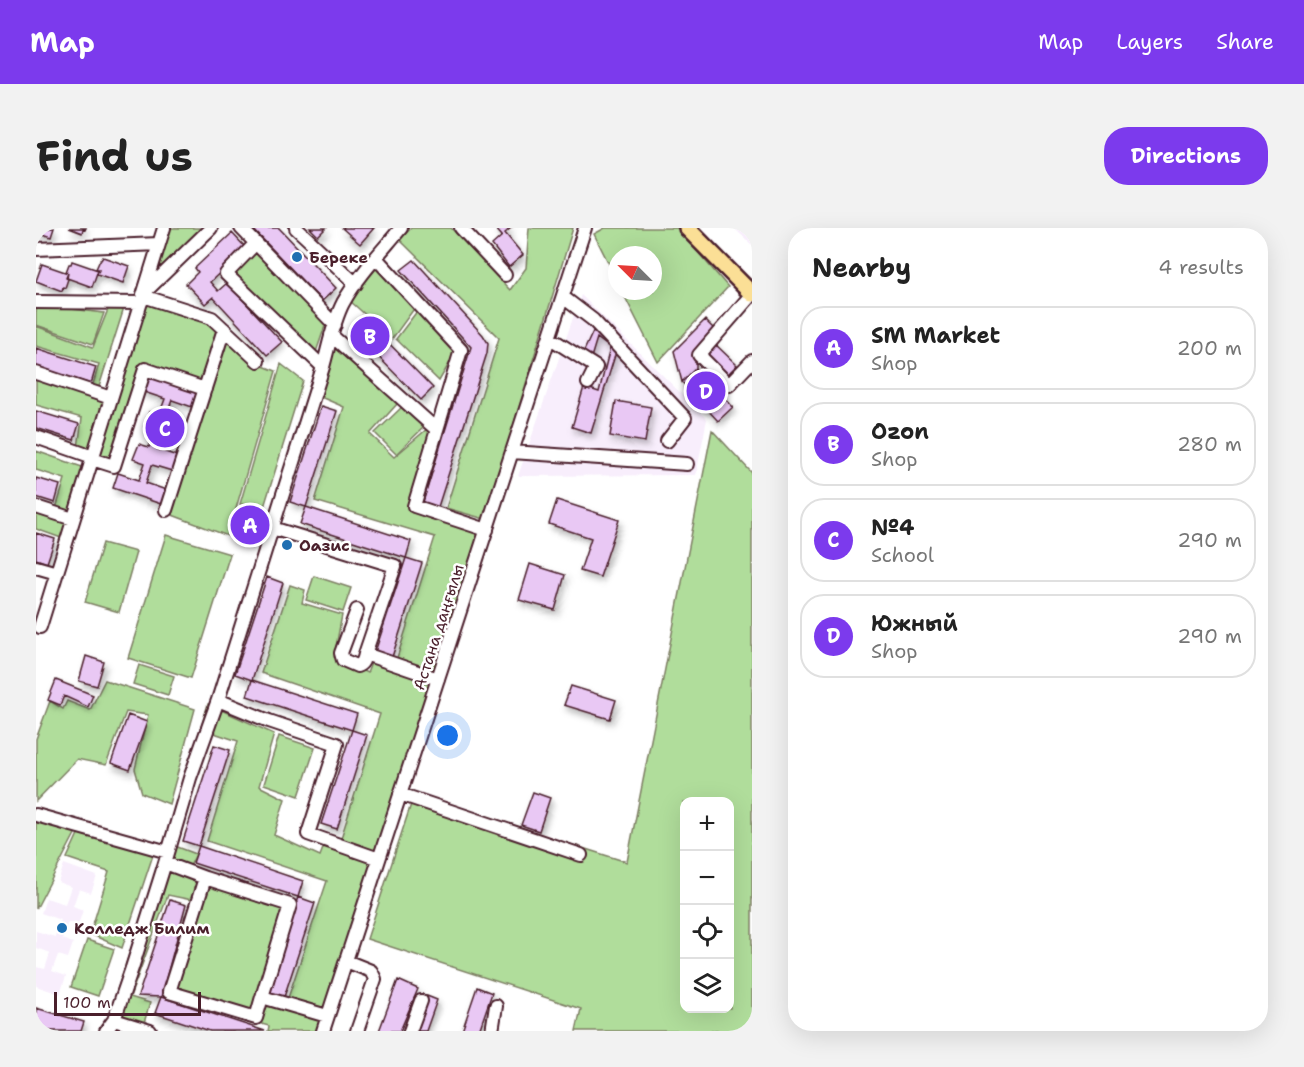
<!DOCTYPE html>
<meta charset="utf-8">
<style>
:root{--surface:#fff;--page:#f2f2f2;--text:#222;--muted:#767676;--line:#e0e0e0;--accent:#7c3aed}
body{margin:0;font-family:"Shantell Sans",sans-serif;background:var(--page);color:var(--text)}
.controls{position:absolute;right:18px;bottom:18px;display:grid;overflow:hidden;border-radius:12px;box-shadow:0 6px 24px #0002}
.controls button{width:54px;height:54px;display:grid;place-items:center;padding:0;border:0;border-bottom:2px solid var(--line);background:var(--surface);color:var(--text);font:30px sans-serif}
.compass{position:absolute;left:572px;top:18px;width:54px;height:54px;border-radius:50%;background:var(--surface);box-shadow:0 6px 24px #0002;rotate:294deg}
.scale{position:absolute;left:18px;bottom:15px;width:147px;box-sizing:border-box;padding-left:6px;border:3px solid #4a1f2b;border-top:0;font-size:16px;line-height:21px;white-space:nowrap;color:#4a1f2b;-webkit-text-stroke:4px #fff;paint-order:stroke}
.you{position:absolute;left:412px;top:508px;width:21px;height:21px;margin:-15px;border:4px solid #fff;border-radius:50%;background:#1a73e8;box-shadow:0 0 0 9px #1a73e833}
.badge{display:grid;place-items:center;width:39px;height:39px;border-radius:50%;background:var(--accent);color:#fff;font-size:20px;font-weight:700}
.pin{position:absolute;translate:-50% -50%;border:3px solid #fff;box-shadow:0 2px 6px #0006}
.list{margin:0;padding:0;list-style:none}
h2{display:flex;justify-content:space-between;align-items:center;height:78px;margin:0;padding:0 24px;font-size:26px}
h2 small{font-size:20px;font-weight:400;color:var(--muted)}
.list li{display:grid;grid-template-columns:39px 1fr auto;gap:18px;align-items:center;box-sizing:border-box;height:84px;margin:0 12px 12px;padding:0 12px;border:2px solid var(--line);border-radius:24px}
.list b{display:block;font-size:22px;white-space:nowrap}
.list p{margin:0;font-size:20px;white-space:nowrap;color:var(--muted)}
.list em{font-size:20px;font-style:normal;color:var(--muted)}
.icon{flex:none;width:33px;height:33px;fill:none;stroke:currentColor;stroke-width:2;stroke-linecap:round;stroke-linejoin:round}
.map{position:relative;flex:none;width:716px;height:803px;overflow:hidden;border-radius:24px}
header{display:flex;align-items:center;gap:36px;box-sizing:border-box;height:84px;padding:0 30px;background:var(--accent);color:#fff}
header strong{font-size:28px}
nav{display:flex;gap:33px;margin-inline-start:auto;font-size:21px}
.intro{display:flex;align-items:center;justify-content:space-between;box-sizing:border-box;height:144px;padding:0 36px}
h1{margin:0;font-size:42px}
.button{padding:15px 27px;border-radius:24px;background:var(--accent);color:#fff;font-size:21px;font-weight:700}
main{display:flex;gap:36px;padding:0 36px}
aside{flex:1;background:var(--surface);border-radius:24px;box-shadow:0 6px 24px #0002}
.map>svg:first-child{display:block}
</style>
<header>
<strong>Map</strong>
<nav><a>Map</a><a>Layers</a><a>Share</a></nav>
</header>
<div class="intro"><h1>Find us</h1><a class="button">Directions</a></div>
<main>
<div class="map">
<svg width="716" height="803" viewBox="0 0 716 803">
<defs>
<filter id="shadow"><feDropShadow dx="2.5" dy="4.5" stdDeviation="3" flood-color="#0004"/></filter>
</defs>
<rect width="100%" height="100%" fill="#fff"/>
<filter id="ink" filterUnits="userSpaceOnUse"><feTurbulence type="fractalNoise" baseFrequency=".0167" numOctaves="2"/><feDisplacementMap in="SourceGraphic" scale="12" xChannelSelector="R" yChannelSelector="G"/><feConvolveMatrix kernelMatrix="1 2 1 2 8 2 1 2 1" color-interpolation-filters="sRGB"/></filter>
<g filter="url(#ink)">
<path fill="#f8eefc" d="M698 0H716V17Z
M545 67 671 191 660 247 482 248Z
M28 636 61 648 55 665 43 661 37 678 47 682 42 697 32 694 26 711 37 715 32 730 22 727 16 743 30 748 24 766 0 758V739L9 741 14 725 0 720V703L19 709 24 692 5 685 10 670 29 676 35 659 22 654Z"/>
<path fill="#b0dd9b" stroke="#7d7e63" stroke-width="1.5" fill-rule="evenodd" d="M132 0H170L115 51Z
M375 0H415L474 62 490 40 493 0H537L449 291 410 280 463 110 364 12Z
M569 0H641L692 59 622 134 586 63H617V27H581V52L558 6Z
M220 21 290 95 277 133 196 47Z
M340 36 380 78 356 111 313 72Z
M110 72 173 92 184 104 168 157 106 136 76 233 62 227Z
M2 77 68 85 57 116 0 97V84Z
M89 77 62 162 56 160 63 136 0 118V98L57 119 73 79Z
M382 82 420 124 403 153 360 111Z
M189 108 222 136 240 143 192 308 131 285Z
M294 116 362 175 334 206 358 229 391 201 396 204 375 281 445 305 400 443 360 433 399 309 279 273 308 179 273 164Z
M245 136 267 153 228 279 204 276Z
M0 148 72 172 57 222 42 220 46 190 0 177Z
M367 178 388 199 360 226 339 205Z
M676 202 716 245V803H540L545 781 331 711 378 567 591 634ZM648 574H694V780H648Z
M0 223 49 240 28 311 0 301V282L18 287 29 251 0 242Z
M130 307 194 326 155 450 92 430Z
M67 315 100 324 83 384 49 374Z
M278 348 315 360 307 384 270 372Z
M254 357 269 362 266 375 306 387 298 429 331 445 336 433 396 455 340 626 305 610 344 486 225 445Z
M103 437 138 448 132 467 97 456Z
M69 452 159 481 133 576 106 565 99 541 112 487 90 484 70 537 41 531 0 573V511L14 473 27 481 31 473 54 482Z
M172 476 238 506 223 558 249 571 238 607 284 628 289 615 338 633 289 784 252 770 291 653 171 613 202 513 175 504 139 618 160 626 153 640 125 631Z
M243 508 279 520 263 568 228 556Z
M0 592 41 602 0 681Z
M43 604 118 624 86 720 54 706 73 644 31 630Z
M123 637 162 651 156 672 132 667 94 769 114 775 107 798 73 786Z
M172 655 248 679 217 785 139 760Z
M51 712 78 721 62 768 35 759Z
M230 775 286 793 283 803H232L233 798 222 795Z"/>
<path fill="#e9c8f4" stroke="#4a1f2b" stroke-width="1.5" filter="url(#shadow)" d="M0 0H18L15 9 0 4Z
M33 0H50L49 2 47 1 46 5Z
M216 0H243L300 60 286 73Z
M274 0H290L282 8Z
M306 0H338L324 16Z
M459 0H475L469 5 487 27 473 39 456 17 466 8Z
M196 5 210 20 174 54 182 63 191 55 246 114 231 127 177 69 169 76 150 56 162 44 159 40Z
M67 29 93 38 87 55 61 46 63 41H60L64 32H65Z
M378 32 447 107 452 115 451 125 402 279 387 274 435 119 365 42Z
M36 33 62 42 56 59 31 50 32 45 30 44 33 36H35Z
M6 36 32 45 30 50 32 51 29 60 27 59 26 63 0 53Z
M326 88 397 160 385 172 314 100Z
M669 92 679 102 660 123V140L646 154 638 123Z
M559 99 581 121 555 205 536 199 548 159 563 164 574 120 561 110 554 133 547 125Z
M677 114 701 137 691 147 668 126Z
M0 120 60 139 55 156 0 139Z
M660 140 697 179 682 193 646 154Z
M111 147 165 164 159 180 136 172 130 189 152 196 147 212 126 205 121 221 141 228 136 243 116 237 110 255 133 263 128 277 77 260 82 245 103 252 109 235 97 231 103 216 113 219 119 203 108 199 113 184 123 187 129 171 105 163Z
M580 173 615 179 609 214 574 208Z
M285 178 301 183 270 279 254 274Z
M0 183 43 196 38 212 0 200Z
M0 250 24 257 19 275 0 269Z
M521 272 583 292 564 349 544 343 555 310 513 296Z
M270 279 375 313 370 330 264 296Z
M205 280 222 286 214 313 197 308Z
M0 305 19 311 11 335 0 331Z
M370 330 386 335 356 429 339 424Z
M494 336 529 347 519 382 483 372Z
M231 349 247 355 216 452 199 446Z
M50 428 68 434 61 458 43 453Z
M20 452 57 467 52 479 28 468 24 477 12 472Z
M216 452 321 486 316 502 211 468Z
M535 458 580 472 574 491 528 477Z
M92 487 111 494 94 542 75 535Z
M316 502 331 507 301 601 285 596Z
M178 517 194 522 163 618 147 613Z
M497 564 514 570 503 603 485 597Z
M163 618 267 653 262 669 157 635Z
M262 669 279 675 248 769 231 764Z
M134 672 150 677 125 769 102 768Z
M362 752 382 761 364 803H343Z
M441 759 456 765 443 803H426Z
M391 768 401 772 390 803H379Z
M125 769 229 803H174L119 785Z
M0 780 48 794 45 803H10L0 800Z"/>
<g fill="none" stroke-linecap="round" stroke-linejoin="round">
<defs>
<path id="minor" d="M205 0 299 97
M260 0 320 56
M425 0 469 47
M219 16 190 46 287 139
M0 21 123 16
M340 30 425 122 378 278 451 302
M109 64 175 0
M716 66 663 127 693 157 716 133
M107 68 176 90 222 133
M527 69 557 92 649 190 631 213
M0 74 105 75
M295 107 401 202
M514 110 560 139 552 155
M0 145 75 170
M0 209 57 229
M476 224 651 236
M56 231 78 238 109 141 169 161
M0 279 37 291
M130 282 188 101
M236 300 359 338 329 426 402 451
M0 339 21 345
M321 382 305 425 307 432 321 438C327 436 328 431 329 426
M4 399 128 0
M182 472 233 493 301 516 272 606 343 631
M364 566 545 627
M0 587 132 624
M129 635 169 650 133 764 220 790 226 769 291 788
M169 650 254 677 226 769
M310 733 335 743 339 751 321 803
M78 792 114 803
M70 803 78 792 96 740 129 635 154 550 182 472 287 139C293 118 297 94 307 75 322 48 345 24 365 0
M287 803 549 0
M374 803 385 773
M456 803 460 778"/>
<path id="major" d="M651 0 716 66"/>
</defs>
<use href="#minor" stroke="#4a1f2b" stroke-width="16"/>
<use href="#major" stroke="#4a1f2b" stroke-width="20"/>
<use href="#minor" stroke="#fff" stroke-width="12"/>
<use href="#major" stroke="#fbdf96" stroke-width="15"/>
</g>
</g>
<g fill="#1f6fb2" stroke="#fff" stroke-width="2">
<circle cx="261" cy="29" r="6"/>
<circle cx="251" cy="317" r="6"/>
<circle cx="26" cy="700" r="6"/>
</g>
<g text-anchor="middle" stroke-width="5" stroke-linejoin="round" paint-order="stroke">
<g font-size="16" font-weight="bold" fill="#4a1f2b" stroke="#fff" text-anchor="start">
<text x="273" y="35">Береке</text>
<text x="263" y="323">Оазис</text>
<text x="38" y="706">Колледж Билим</text>
</g>
<g font-size="16" fill="#4a1f2b" stroke="#fff">
<text transform="translate(402 399) rotate(-72)" y="6">Астана даңғылы</text>
</g>
</g>
</svg>
<div class="controls">
<button>+</button>
<button>−</button>
<button><svg class="icon" aria-label="locate" viewBox="0 0 24 24"><circle cx="12" cy="12" r="6"/><path d="M12 2v4M12 18v4M2 12h4M18 12h4"/></svg></button>
<button><svg class="icon" aria-label="layers" viewBox="0 0 24 24"><path d="M12 4l9 5-9 5-9-5zM3 14l9 5 9-5"/></svg></button>
</div>
<svg class="compass" viewBox="-18 -18 36 36"><path d="M0-13l5 13h-10z" fill="#e53935"/><path d="M0 13l5-13h-10z" fill="#767676"/></svg>
<div class="scale">100 m</div>
<div class="you"></div>
<div class="pin badge" style="left:214px;top:297px">A</div>
<div class="pin badge" style="left:334px;top:108px">B</div>
<div class="pin badge" style="left:129px;top:200px">C</div>
<div class="pin badge" style="left:670px;top:163px">D</div>
</div>
<aside>
<h2>Nearby<small>4 results</small></h2>
<ul class="list">
<li><span class="badge">A</span><div><b>SM Market</b><p>Shop</p></div><em>200 m</em></li>
<li><span class="badge">B</span><div><b>Ozon</b><p>Shop</p></div><em>280 m</em></li>
<li><span class="badge">C</span><div><b>№4</b><p>School</p></div><em>290 m</em></li>
<li><span class="badge">D</span><div><b>Южный</b><p>Shop</p></div><em>290 m</em></li>
</ul>
</aside>
</main>
